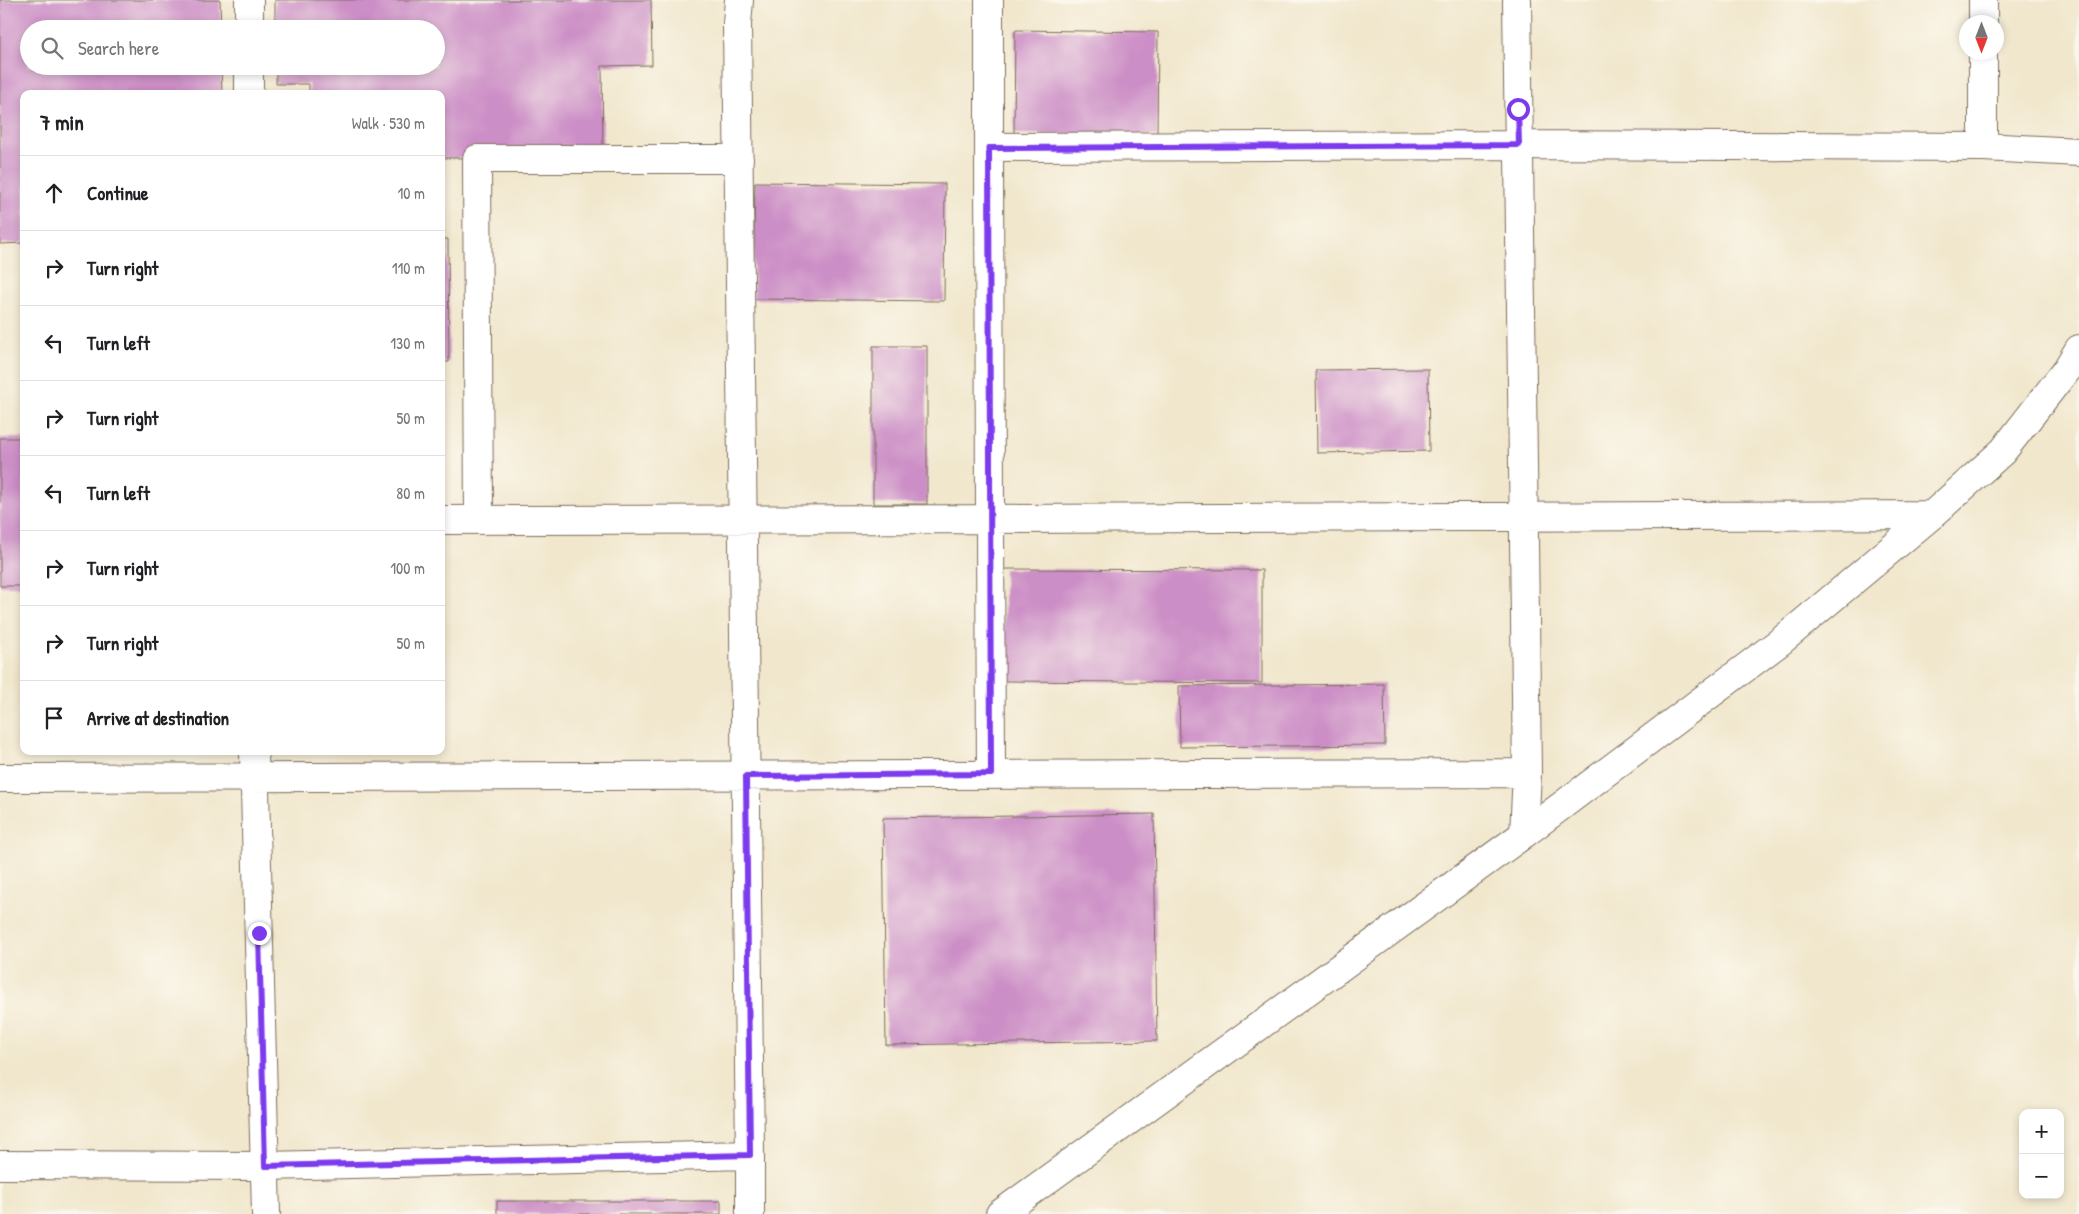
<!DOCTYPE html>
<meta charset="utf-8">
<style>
:root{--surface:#fff;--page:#f6f6f6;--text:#202124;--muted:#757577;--line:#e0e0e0}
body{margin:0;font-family:"Patrick Hand",sans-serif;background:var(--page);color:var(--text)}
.controls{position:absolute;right:15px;bottom:15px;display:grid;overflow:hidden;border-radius:10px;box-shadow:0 2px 8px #0003}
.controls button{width:45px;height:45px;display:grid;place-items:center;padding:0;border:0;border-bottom:1px solid var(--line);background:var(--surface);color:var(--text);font:25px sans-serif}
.compass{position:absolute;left:1959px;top:15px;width:45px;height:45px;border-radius:50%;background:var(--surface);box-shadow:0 2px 8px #0003;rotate:180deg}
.stop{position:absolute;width:15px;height:15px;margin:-11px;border:4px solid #7c3aed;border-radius:50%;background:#fff}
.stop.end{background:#7c3aed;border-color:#fff;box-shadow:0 1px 5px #0008}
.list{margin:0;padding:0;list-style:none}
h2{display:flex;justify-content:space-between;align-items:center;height:65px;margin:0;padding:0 20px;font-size:21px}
h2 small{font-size:16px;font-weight:400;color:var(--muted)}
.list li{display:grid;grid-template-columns:32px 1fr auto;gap:15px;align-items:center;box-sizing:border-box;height:75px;padding:0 20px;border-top:1px solid var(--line)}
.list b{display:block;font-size:19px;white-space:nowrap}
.list em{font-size:16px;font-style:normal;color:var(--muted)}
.icon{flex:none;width:28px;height:28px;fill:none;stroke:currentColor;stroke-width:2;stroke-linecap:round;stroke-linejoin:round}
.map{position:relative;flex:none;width:2079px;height:1214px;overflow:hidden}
.search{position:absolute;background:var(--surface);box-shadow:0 2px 8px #0003;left:20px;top:20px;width:425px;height:55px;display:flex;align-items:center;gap:12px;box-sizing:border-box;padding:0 18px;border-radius:28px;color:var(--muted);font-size:19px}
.panel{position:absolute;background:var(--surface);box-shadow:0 2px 8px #0003;left:20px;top:90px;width:425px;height:665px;border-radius:10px}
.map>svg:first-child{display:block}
</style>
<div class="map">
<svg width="2079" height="1214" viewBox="0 0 2079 1214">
<rect width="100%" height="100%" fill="#fbf7ec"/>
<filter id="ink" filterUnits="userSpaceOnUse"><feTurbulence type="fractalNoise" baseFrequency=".02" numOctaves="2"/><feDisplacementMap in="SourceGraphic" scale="10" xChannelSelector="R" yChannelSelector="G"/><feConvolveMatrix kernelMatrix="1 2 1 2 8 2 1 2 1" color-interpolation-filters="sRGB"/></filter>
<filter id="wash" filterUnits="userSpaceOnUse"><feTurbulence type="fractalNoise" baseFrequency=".0096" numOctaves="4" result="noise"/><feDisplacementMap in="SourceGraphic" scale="20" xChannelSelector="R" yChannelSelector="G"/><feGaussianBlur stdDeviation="1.12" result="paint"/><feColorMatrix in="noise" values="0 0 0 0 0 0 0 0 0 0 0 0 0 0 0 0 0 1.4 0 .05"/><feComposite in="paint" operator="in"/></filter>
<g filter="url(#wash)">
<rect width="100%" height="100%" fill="#f1e7cd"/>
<g id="blocks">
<path fill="#cc8ec6" d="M0 0H220L221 29H29V66H221L222 94H24V243L0 244Z
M275 0H651L652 65 602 66 603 157 441 158V94H309V84H276V66H436V29H275Z
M1015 30 1158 32 1157 136 1014 134Z
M755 182 945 184 944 301 753 299Z
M441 239H448L449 362H441Z
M873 346H927V504H873Z
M1428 369 1429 451 1317 453 1316 370Z
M0 438H24V586H0Z
M1004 569 1262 570V683L1004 681Z
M1384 684 1385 745 1180 747 1179 686Z
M1154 814 1157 1041 886 1045 883 818Z
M497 1201H721V1214H497Z"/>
</g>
</g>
<g filter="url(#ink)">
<use href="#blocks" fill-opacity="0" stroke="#7b6c5b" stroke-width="1"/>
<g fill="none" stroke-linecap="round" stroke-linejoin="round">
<defs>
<path id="minor" d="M739 0 737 24 750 1155
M989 0V147
M1983 22V0
M249 29V0
M249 94V66
M1983 147 2079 152
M1932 515 990 519 989 147 1519 145 1983 147V52
M441 520 990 519 991 774
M479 520 477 159H739
M254 751 266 1214
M0 778 1527 773
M1524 834 1781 641 1932 515 2003 451 2067 369 2079 349
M0 1165 265 1166 750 1155V1214
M1000 1214 1524 834 1527 773 1517 0"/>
</defs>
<use href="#minor" stroke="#7b6c5b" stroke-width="30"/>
<use href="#minor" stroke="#fff" stroke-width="28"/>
</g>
</g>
<g fill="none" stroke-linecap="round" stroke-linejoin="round" filter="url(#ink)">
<path stroke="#7c3aed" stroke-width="6" d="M259 933 265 1166 750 1155 746 776 991 774 989 148 1519 145 1518 109"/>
</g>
</svg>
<div class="controls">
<button>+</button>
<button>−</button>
</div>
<svg class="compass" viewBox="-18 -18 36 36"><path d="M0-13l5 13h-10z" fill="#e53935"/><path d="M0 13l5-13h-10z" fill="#757577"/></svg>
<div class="stop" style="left:1518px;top:109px"></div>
<div class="stop end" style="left:259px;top:933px"></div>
<div class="search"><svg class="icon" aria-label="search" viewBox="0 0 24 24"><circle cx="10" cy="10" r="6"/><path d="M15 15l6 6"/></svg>Search here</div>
<section class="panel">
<h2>7 min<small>Walk · 530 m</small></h2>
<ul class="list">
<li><svg class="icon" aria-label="ahead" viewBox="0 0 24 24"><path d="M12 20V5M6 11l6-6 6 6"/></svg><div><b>Continue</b></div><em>10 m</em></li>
<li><svg class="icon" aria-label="right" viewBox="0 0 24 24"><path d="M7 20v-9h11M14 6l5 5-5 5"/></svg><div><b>Turn right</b></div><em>110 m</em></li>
<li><svg class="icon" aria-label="left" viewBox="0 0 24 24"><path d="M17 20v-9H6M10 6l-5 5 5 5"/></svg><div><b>Turn left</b></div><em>130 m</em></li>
<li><svg class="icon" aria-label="right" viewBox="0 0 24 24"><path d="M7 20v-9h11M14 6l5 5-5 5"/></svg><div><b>Turn right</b></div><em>50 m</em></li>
<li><svg class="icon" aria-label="left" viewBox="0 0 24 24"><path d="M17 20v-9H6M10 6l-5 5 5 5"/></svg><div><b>Turn left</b></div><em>80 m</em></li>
<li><svg class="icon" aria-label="right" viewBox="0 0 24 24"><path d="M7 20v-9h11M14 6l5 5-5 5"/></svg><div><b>Turn right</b></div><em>100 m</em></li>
<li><svg class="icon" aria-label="right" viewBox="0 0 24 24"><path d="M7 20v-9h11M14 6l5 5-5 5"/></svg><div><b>Turn right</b></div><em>50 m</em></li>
<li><svg class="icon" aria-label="arrive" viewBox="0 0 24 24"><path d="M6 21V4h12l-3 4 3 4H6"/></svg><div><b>Arrive at destination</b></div></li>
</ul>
</section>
</div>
